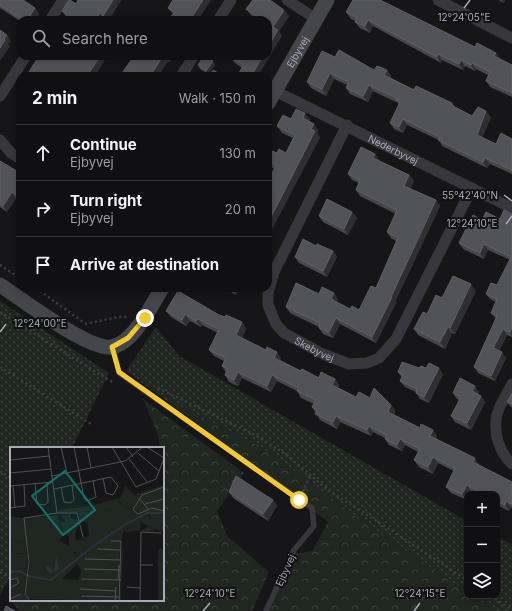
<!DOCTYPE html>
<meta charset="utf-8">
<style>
:root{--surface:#101012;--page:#19191b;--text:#f1f3f6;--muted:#9c9d9f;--line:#303032}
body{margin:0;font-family:Inter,sans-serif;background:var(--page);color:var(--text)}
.controls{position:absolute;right:12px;bottom:12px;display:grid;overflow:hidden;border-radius:8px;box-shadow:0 2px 6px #0003}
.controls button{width:36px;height:36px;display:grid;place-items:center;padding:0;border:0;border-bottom:1px solid var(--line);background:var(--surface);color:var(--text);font:20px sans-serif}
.stop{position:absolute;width:12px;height:12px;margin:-9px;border:3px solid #f2c933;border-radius:50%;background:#fff}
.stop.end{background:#f2c933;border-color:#fff;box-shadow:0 1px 4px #0008}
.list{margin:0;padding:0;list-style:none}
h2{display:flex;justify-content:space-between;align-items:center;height:52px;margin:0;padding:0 16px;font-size:17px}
h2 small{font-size:13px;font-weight:400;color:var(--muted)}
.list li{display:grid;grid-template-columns:26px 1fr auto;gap:12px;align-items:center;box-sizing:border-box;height:56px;padding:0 16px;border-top:1px solid var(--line)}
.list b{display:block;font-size:15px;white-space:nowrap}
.list p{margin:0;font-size:13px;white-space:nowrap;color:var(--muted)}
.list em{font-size:13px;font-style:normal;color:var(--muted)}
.icon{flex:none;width:22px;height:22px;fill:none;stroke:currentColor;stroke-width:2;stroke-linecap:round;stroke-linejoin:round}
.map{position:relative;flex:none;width:512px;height:611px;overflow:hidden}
.search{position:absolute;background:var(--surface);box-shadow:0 2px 6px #0003;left:16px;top:16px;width:256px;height:44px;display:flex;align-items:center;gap:10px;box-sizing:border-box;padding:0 14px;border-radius:12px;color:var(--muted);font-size:15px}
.panel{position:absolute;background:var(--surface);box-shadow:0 2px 6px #0003;left:16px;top:72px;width:256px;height:220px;border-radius:12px}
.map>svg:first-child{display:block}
</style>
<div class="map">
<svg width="512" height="611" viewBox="0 0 512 611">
<defs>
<pattern id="grass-dots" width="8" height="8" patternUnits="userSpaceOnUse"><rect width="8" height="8" fill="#202721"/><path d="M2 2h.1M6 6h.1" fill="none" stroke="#3e443f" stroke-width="1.8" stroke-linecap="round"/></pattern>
<pattern id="forest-crowns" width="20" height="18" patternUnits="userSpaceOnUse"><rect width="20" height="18" fill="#202721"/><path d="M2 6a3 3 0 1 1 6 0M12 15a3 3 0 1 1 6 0" fill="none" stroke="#3e443f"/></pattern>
</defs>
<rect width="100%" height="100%" fill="#161618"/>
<path fill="url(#grass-dots)" d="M0 301 109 373 72 448H11V573L0 596Z
M156 327 179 356 467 521V592L371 527 263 448 159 395 126 371Z
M497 537 512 544V611H495L473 596H497Z"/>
<path fill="url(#forest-crowns)" d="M158 394 263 448 371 527 467 592V596H473L495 611H268L294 554 312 551 328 522Z
M143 399 244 473 217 511 227 536 269 572 252 611H20L10 600 11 598V600H163V448H160L158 435Z"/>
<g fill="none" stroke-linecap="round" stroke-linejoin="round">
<path stroke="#3d3e44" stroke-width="2.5" stroke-dasharray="2 3" stroke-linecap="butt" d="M0 265 20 278
M36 288 83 322
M0 312 112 382
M85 324 119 317H128
M0 367 91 424
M158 388 255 435 287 455 329 491 363 512 467 580
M0 471 11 478
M303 492 310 475
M0 572 11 579
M491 596 512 610"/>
<path stroke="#37373d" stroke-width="5.5" d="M113 348 119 373 312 508 314 526 294 550 266 611"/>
<g stroke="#37373d" stroke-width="11">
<path d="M287 0 316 19"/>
<path d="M438 0 512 38"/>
<path d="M50 20 63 0"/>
<path d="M218 20 231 0"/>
<path d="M181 76 194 56"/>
<path id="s1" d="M275 91 512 208"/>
<path d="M0 96 26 56"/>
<path id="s2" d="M347 125 274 272 268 293V305L276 324 284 333 323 354 349 364 367 363 379 358 396 339 472 188"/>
<path d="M0 140 11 153 20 159"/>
<path d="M512 384C507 394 499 405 497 415 493 433 499 452 512 464"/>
</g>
<g stroke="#45464c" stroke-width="15">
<path id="s3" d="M268 103 327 0"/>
<path d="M0 285C22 299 88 350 111 347 133 344 152 305 162 288"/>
</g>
</g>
<path fill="#47474d" d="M0 0 35 8 39 14 35 20H20V21L0 8Z
M121 0 109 20 70 19 66 17 62 11 76 4Z
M211 0 173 14 168 8Z
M498 0H505L504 3Z
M246 9 284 10 289 16 279 31 282 36 242 68 235 63 230 57 256 19 251 15Z
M346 12 496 53 500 59 512 65V97L490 87 486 81 488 75 476 69 475 71 465 66 463 70 442 60 441 63 373 26 370 33 360 28 355 22 356 21 351 19Z
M134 56H173L170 62 168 61 158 76H126L123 72Z
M335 57 374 70H387L391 76 390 78 414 90 452 103 455 107 472 116 491 117 482 138 496 144 512 139V174L490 164 487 168 442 146 439 140 407 125 403 133 394 129 390 123 399 104 398 103 373 91 368 102 350 94 346 88 347 85 334 79 326 96 311 88 307 82Z
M213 61 215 65 208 74 200 69 198 65Z
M291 119H310L309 121 318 130 317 133 320 138 275 169 269 166 268 164V152L277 153H286L293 138 282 133 277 126Z
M375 154 379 160V161L409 175 414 181 410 189 436 200 440 206 395 302 396 303 376 343 340 324 333 338 323 334 319 328V327L290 313 286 307 319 294 338 299 336 302 350 309 359 310 376 288 396 241 391 238 387 232 396 214 360 196 356 190 359 183 352 180 348 174Z
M0 161 20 173V201L16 198 7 212 0 207Z
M352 212 357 218 348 235 323 222 319 216Z
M512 214V337L507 335 499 351 506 358 495 381 478 373 474 367 496 319 491 313 496 302 490 299 486 294 497 285 510 260 488 250 484 259 463 249 459 243 482 220 500 219Z
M316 246 333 251 337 257 327 277 299 263 295 257Z
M224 288H240L236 295Z
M476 291 455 334 452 333 445 349 418 335 414 329 442 298Z
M166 311 219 315 242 322 246 329 242 338 281 358 280 360 301 371 319 378 335 379 339 385 338 388 356 397 370 398 391 405 395 411 394 415 420 428 433 430 437 436 436 439 479 464V465L512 482V508L511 507 509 511 497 505V494H476L471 491 467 500 451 493 446 487 454 471 438 463 433 474 419 467 414 460 418 452 405 445 402 451 389 445 385 439V438L373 432 371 436 340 422 337 429 320 420 312 407 314 404 301 398 297 391 277 381 271 392 242 378 238 386 229 382 225 375 226 373 222 366 224 361 214 356 209 350 218 333 202 325 201 327 190 321 186 326 171 317Z
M419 368H426L443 374 429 403 420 399 416 392 405 387 400 381 402 378 398 372Z
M479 392 478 394 481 396 485 402 471 430 455 422 451 416 459 400 457 399 453 393Z
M512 393V408L507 402Z
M229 492 273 500 277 506 268 521 233 498Z"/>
<path fill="#2f2f33" d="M113 0H121L109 20H106L103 16Z
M203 0H211L198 20H190Z
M501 0H505L504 3Z
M35 8 39 14 35 20H27Z
M284 10 289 16 279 31 282 36 258 76H251L263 56H268V47L273 27Z
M100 13 104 20H95Z
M368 20 373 26 370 33 365 26Z
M7 35 11 41 8 45 10 46 0 61V48L4 39Z
M496 53 500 59 494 56Z
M438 54 442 60 441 63 437 57Z
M100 56H105L106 58 95 76H87Z
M163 56H164L168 61 158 76H150Z
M165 56H173L170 62Z
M461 60 465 66 463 70 459 64Z
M213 61 215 65 208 74 206 71Z
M472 63 476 69 475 71 471 65Z
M387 70 391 76 389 81 384 75Z
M330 73 334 79 326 96 322 89Z
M369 85 373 91 368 102 363 96Z
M486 111 491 117 481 141 477 135Z
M305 113 310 119 307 124 303 118Z
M403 119 407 125 403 133 399 127Z
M314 124 318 130 317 133 320 138 268 237V223Z
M375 154 379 160 377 164 373 158Z
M485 158 490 164 487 168 483 162Z
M409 175 414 181 409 192 404 186Z
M12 192 16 198 7 212 3 206Z
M436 200 440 206 395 302 396 303 376 343 372 337Z
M352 212 357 218 348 235 344 229Z
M484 244 488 250 484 259 480 253Z
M333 251 337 257 327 277 323 271Z
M471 284 476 291 455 334 450 328Z
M232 288H240L236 295Z
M334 293 338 299 335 305 331 299Z
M185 314 190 321 186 326 182 320Z
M336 318 340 324 333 338 329 332Z
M198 319 202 325 201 327 196 321Z
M242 322 246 329 240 341 236 335Z
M448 327 452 333 445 349 440 342Z
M512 328V336L510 332Z
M503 329 507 335 497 354 493 348Z
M277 352 281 358 278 364 274 358Z
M502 352 506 358 495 381 491 376Z
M439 368 443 374 429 403 424 397Z
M238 372 242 378 238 386 234 380Z
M272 375 277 381 271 392 267 386Z
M335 379 339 385 336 391 332 385Z
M475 386 479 392 476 398 472 391Z
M481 396 485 402 471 430 467 423Z
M391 405 395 411 392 418 388 412Z
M336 416 340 422 337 429 333 422Z
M369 426 373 432 371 436 367 430Z
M433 430 437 436 434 442 430 436Z
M400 439 405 445 402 451 397 445Z
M433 457 438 463 433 474 428 467Z
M475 458 479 464 477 468 473 462Z
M467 485 471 491 470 494H467V500L462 494Z
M273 500 277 506 268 521 263 514Z
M506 501 511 507 509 511 505 505Z"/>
<path fill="#525259" stroke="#5f6068" d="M0 0H23L35 8 27 20H23L0 5Z
M69 0H70L76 4 78 0H113L103 16 100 13 95 20H69L71 17 62 11Z
M173 0H203L190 20H168L175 12 168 8Z
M253 0H270L284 10 273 27 278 30 268 47V20H256L258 17 246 9Z
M353 0H380L475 47 477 43 496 53 494 56 512 65V93L486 81 490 72 472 63 471 65 461 60 459 64 438 54 437 57 368 20 365 26 355 22 357 18 346 12Z
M0 30 7 35 4 39 5 40 0 48Z
M339 50 374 70 377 66 387 70 384 75 414 90 416 86 452 103 451 105 472 116 478 107 486 111 477 135 496 144 501 133 512 139V170L485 158 483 162 438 140 440 137 403 119 399 127 390 123 400 102 396 100 397 98 369 85 363 96 346 88 349 82 330 73 322 89 307 82 322 51 335 57Z
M39 56H41L46 59 47 56H100L87 76H35L29 72Z
M134 56H163L150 76H129L123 72Z
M204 56 213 61 206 71 198 65Z
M231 56H263L251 76H237L244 65 230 57Z
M213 70 223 76H210Z
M296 109 305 113 303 118 314 124 311 129 315 131 268 223V182L276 165 268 161V152L269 150 277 153 279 149 286 153 295 135 277 126 283 115 291 119Z
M361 147 375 154 373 158 409 175 404 186 436 200 391 297H392L372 337 336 318 329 332 319 328 320 323 286 307 296 283 319 294 322 287 334 293 331 299 350 309 352 306 359 310 371 286 376 288 398 238 387 232 397 210 356 190 360 180 348 174Z
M0 161 20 173V197L12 192 3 206 0 204Z
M327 199 352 212 344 229 319 216Z
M504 210 512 214V219L510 223 512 224V328L510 332 503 329 493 348 502 352 491 376 474 367 497 316 491 313 497 299 486 294 491 283 497 285 511 257 484 244 480 253 459 243 473 215 482 220 486 212 500 219Z
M303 239 316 246 317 244 333 251 323 271 295 257Z
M453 276 471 284 450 328 448 327 440 342 414 329 423 312 427 314 436 295 442 298Z
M178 291 219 315 225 317 226 315 242 322 236 335 266 350 267 347 277 352 274 358 301 371 302 369 319 378 321 372 335 379 332 385 356 397 359 392 370 398 374 388 391 405 388 412 420 428 421 424 433 430 430 436 475 458 473 462 512 482V504L506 501 505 505 497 501V494H484L467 485 462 494 446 487 455 468 433 457 428 467 414 460 420 449 400 439 397 445 385 439 387 435 369 426 367 430 336 416 333 422 315 414 317 410 312 407 316 400 297 391 299 388 272 375 267 386 238 372 234 380 225 375 228 369 222 366 226 358 209 350 219 329 198 319 196 321 185 314 182 320 166 311Z
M402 362 419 368 421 366 426 368 429 363 439 368 424 397 416 393 417 389 400 381 403 375 398 372Z
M460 378 475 386 472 391 481 396 467 423 451 416 461 397 453 393Z
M512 393V404L507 402Z
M236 476 273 500 263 514 229 492Z
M6 606 15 611H4Z"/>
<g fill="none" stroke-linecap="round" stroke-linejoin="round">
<path stroke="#f2c933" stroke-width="5" d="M145 318 128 338 112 347 119 372 299 500"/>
</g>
<path fill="none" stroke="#a8aab8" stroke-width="1.5" d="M464 8 470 0M504 195 512 201M506 224 512 216M0 332 6 324M203 611 210 603M414 611 420 603"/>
<g text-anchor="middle" stroke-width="4" stroke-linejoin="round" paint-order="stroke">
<g font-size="10" fill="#a8aab8" stroke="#111113">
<text dy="4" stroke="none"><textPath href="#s3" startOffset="59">Ejbyvej</textPath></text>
<text dy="4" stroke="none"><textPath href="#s1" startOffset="132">Nederbyvej</textPath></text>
<text dy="4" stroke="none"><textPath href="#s2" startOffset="265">Skebyvej</textPath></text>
<text transform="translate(285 570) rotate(-66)" y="4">Ejbyvej</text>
</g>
</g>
<g transform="translate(10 447)">
<rect width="154" height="154" fill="#161618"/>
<path d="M154 38 153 85 141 80V68L115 80 110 98 108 154 19 152 15 146 20 117 18 97 0 92V69L12 71 48 68 52 89 48 96 67 107 78 100 74 92H67L79 89 77 71H88V86L102 62 49 67 48 63 80 59 109 51 108 55 122 64 129 50 126 47ZM67 117 71 123 69 133 52 132ZM115 39 127 50 122 61 111 52ZM131 72 130 84 117 83 122 78 124 80 123 77ZM113 97 111 154H110L111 111ZM148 102H154V127L148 119ZM0 103 8 107H18L14 146 19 154H0Z" fill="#202721" fill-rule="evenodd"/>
<path d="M115 41 111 52 121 61 127 50 120 45 129 50 122 64 108 54ZM102 62 92 87 88 86V71H77L78 78 76 74 70 76 69 66 52 67ZM61 67V71L68 73 69 77 65 86 66 93H76L78 100 64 111 67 105 54 106 48 96 51 94 59 99V89L53 87 50 75H56L51 68ZM139 68 140 72 144 73 141 75V80L146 84 130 85 139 79 132 76 131 73 123 77 124 81 122 78 116 82 125 84 115 85V80ZM0 92 17 97 16 107 2 106ZM148 119 154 127V154H149L148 151Z" fill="#202721"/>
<path d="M46 109 49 122 40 127 36 122V117L44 125Z" fill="#2c323b"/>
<path fill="none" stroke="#2c323b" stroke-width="2" d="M0 125 9 124 18 129 41 133 82 100 116 77 137 66H154"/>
<path fill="none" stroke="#505158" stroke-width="1" d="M38 0 47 66M51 0 57 26M64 0 74 51 77 54 86 50 83 34M77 0 81 21M102 0 126 40 146 32 154 11M116 0 123 10M137 0 154 11M128 6 149 24M119 12 138 36M0 13 39 9M0 26 41 22M42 29 115 14 133 0M25 36 27 57 35 58 38 55 37 35M3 38 5 61M0 39 43 35M51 40 54 55 60 56 64 53 62 38M154 40 132 48 123 63 128 67 142 61 154 64M44 42 101 30 108 39 103 48 96 46 93 31M129 51 138 62M135 57 154 52M0 61 15 59 14 37M101 94H111L109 154M88 102 111 103M75 112 111 113M130 118H143M74 122 111 123M72 132 111 133M0 133 7 131 9 136 0 141M108 133 109 118M117 140 130 141M70 142 106 144M72 149 110 150M0 152 11 147M20 154 15 147 19 115 14 71 47 66H67L73 90M105 154 106 140M130 154 131 85 151 86"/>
<path fill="#0f766e" fill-opacity="0.15" stroke="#0f766e" stroke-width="2" d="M55 24 85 63 53 88 22 49Z"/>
<rect width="154" height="154" fill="none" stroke="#a8aab8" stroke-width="2"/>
</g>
<g font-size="10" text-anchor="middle" fill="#a8aab8" stroke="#111113" stroke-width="4" stroke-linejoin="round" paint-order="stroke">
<text x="464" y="21">12°24'05"E</text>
<text x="470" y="199">55°42'40"N</text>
<text x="472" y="227">12°24'10"E</text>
<text x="40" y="327">12°24'00"E</text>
<text x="210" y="597">12°24'10"E</text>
<text x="420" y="597">12°24'15"E</text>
</g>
</svg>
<div class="controls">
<button>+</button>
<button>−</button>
<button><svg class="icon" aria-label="layers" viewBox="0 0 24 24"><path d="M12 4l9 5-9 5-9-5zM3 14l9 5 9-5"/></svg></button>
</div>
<div class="stop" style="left:299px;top:500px"></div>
<div class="stop end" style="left:145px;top:318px"></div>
<div class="search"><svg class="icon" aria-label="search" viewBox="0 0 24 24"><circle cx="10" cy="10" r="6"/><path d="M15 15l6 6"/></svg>Search here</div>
<section class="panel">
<h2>2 min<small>Walk · 150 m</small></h2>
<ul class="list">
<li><svg class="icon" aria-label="ahead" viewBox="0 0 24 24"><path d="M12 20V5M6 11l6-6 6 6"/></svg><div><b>Continue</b><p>Ejbyvej</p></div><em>130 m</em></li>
<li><svg class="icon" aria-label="right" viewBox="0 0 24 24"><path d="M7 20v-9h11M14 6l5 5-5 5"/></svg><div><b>Turn right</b><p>Ejbyvej</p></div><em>20 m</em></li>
<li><svg class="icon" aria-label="arrive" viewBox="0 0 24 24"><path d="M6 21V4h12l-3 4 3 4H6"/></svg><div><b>Arrive at destination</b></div></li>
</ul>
</section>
</div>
